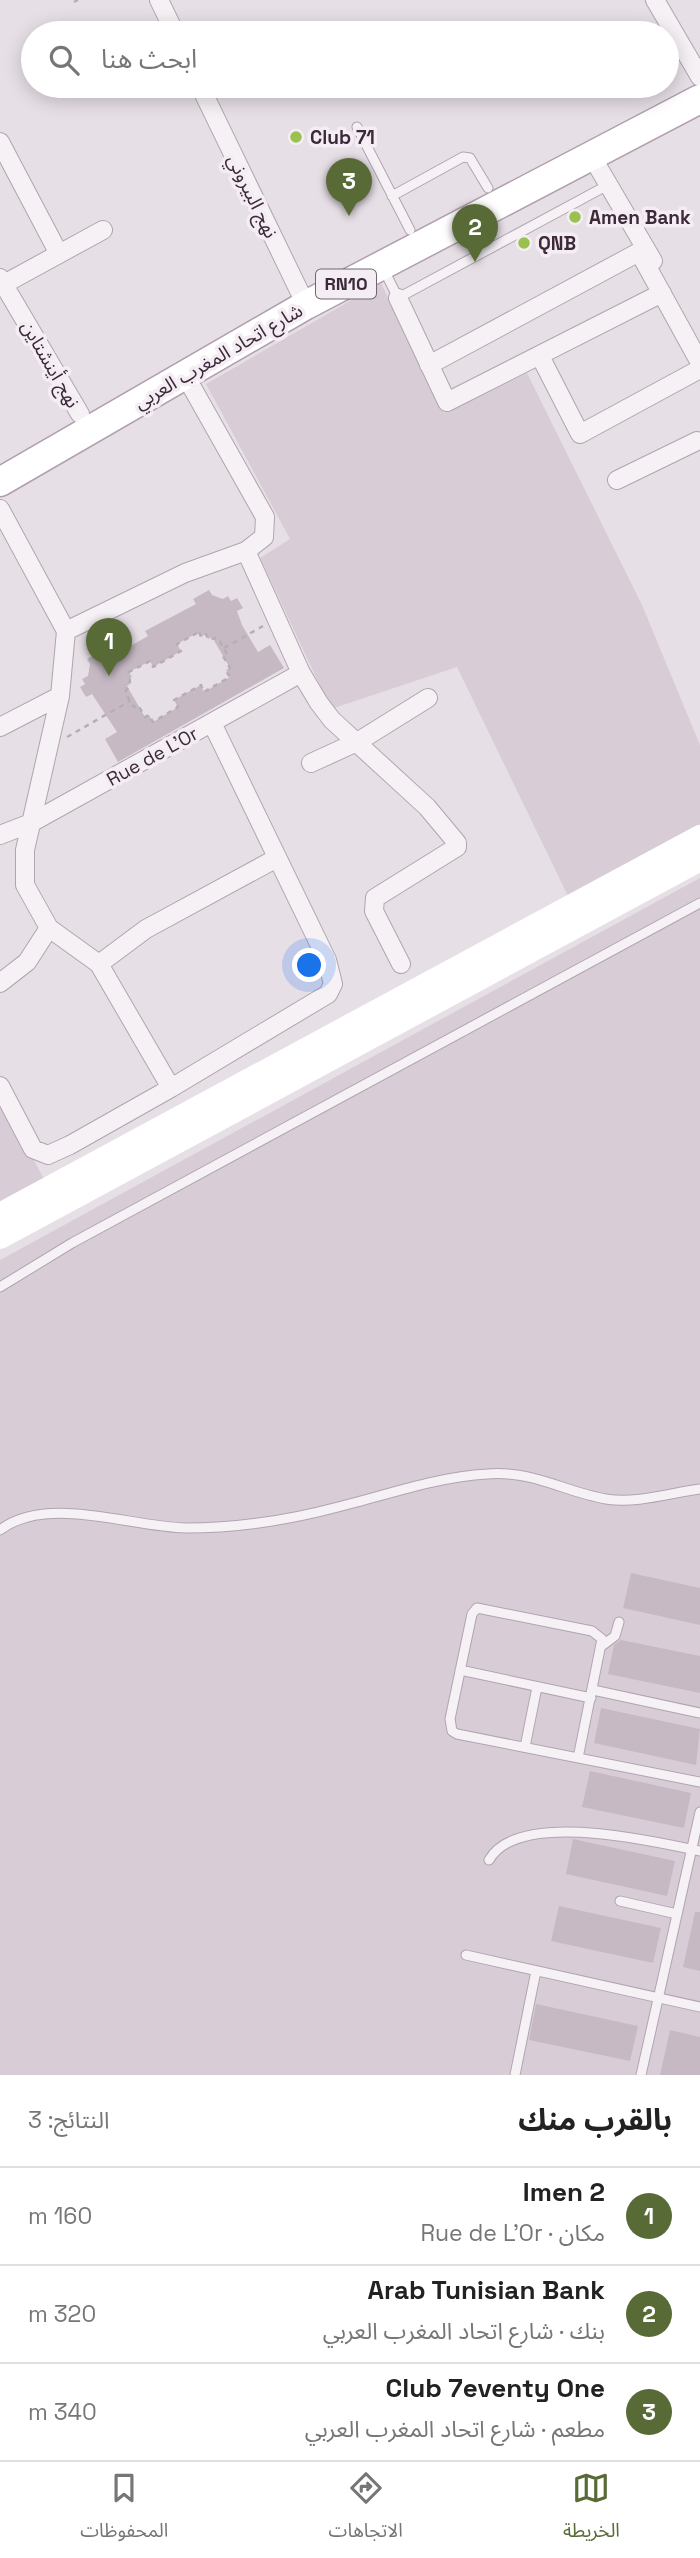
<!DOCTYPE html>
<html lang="ar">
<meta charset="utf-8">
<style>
:root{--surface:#fff;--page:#f2f2f2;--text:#222;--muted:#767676;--line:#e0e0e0;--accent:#586a36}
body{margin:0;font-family:"Space Grotesk","Noto Sans Arabic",sans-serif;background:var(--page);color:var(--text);direction:rtl}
.you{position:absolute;left:310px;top:966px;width:24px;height:24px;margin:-18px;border:5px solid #fff;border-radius:50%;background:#1a73e8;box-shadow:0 0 0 10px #1a73e833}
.badge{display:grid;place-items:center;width:46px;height:46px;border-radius:50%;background:var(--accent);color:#fff;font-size:23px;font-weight:700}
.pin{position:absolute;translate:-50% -58px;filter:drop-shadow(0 2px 4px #0008)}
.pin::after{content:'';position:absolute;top:37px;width:24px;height:21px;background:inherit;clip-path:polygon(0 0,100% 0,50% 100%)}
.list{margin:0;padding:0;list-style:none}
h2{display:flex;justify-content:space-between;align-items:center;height:91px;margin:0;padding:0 28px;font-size:30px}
h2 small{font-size:23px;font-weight:400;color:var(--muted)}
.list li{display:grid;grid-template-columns:46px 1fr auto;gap:21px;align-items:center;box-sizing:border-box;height:98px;padding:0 28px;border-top:2px solid var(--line)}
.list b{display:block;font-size:26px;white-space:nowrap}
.list p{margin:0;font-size:23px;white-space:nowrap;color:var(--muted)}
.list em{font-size:23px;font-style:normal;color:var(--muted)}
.icon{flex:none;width:38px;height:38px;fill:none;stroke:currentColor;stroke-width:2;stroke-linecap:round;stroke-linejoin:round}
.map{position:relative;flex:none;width:700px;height:2075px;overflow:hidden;direction:ltr}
.search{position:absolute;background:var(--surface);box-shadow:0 4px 18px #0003;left:21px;right:21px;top:21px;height:77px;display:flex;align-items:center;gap:18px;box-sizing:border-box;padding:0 24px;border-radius:38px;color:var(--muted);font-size:26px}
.sheet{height:385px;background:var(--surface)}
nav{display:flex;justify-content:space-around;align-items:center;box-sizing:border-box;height:98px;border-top:2px solid var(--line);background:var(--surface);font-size:19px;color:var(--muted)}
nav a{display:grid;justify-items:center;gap:4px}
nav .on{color:var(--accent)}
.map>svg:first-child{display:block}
</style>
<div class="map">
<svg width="700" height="2075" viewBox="0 0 700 2075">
<rect width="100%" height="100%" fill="#e7dfe6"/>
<path fill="#d8cdd6" d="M381 283 444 413 527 373 642 605 700 745V824L568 896 457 667 331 709 260 558 290 539 206 384Z
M700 878V2075H0V1260Z
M0 1096 44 1179 0 1202Z"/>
<path fill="#c6b9c4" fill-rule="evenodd" d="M209 590 212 595 223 599 228 596 231 601 237 598 243 608 237 611 242 625 258 652 270 645 284 668 118 762 105 739 117 732 92 694 86 697 80 687 85 684 82 679 88 676 90 664 87 659 102 650 105 655 122 645 125 649 148 636 145 631 196 604 193 599ZM199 632 201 637 206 634 208 639 212 637 230 668 226 670 230 677 204 692 201 685 174 700 178 707 153 722 149 715 145 717 127 686 130 684 128 679 132 677 129 672 150 661 153 667 181 651 177 644Z
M631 1573 700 1588V1625L623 1608Z
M621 1640 700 1656V1693L608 1674 614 1645Z
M601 1708 700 1729 696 1765 594 1743Z
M590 1771 691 1793 684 1828 582 1807Z
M573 1839 675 1861 667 1896 566 1874Z
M559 1906 661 1928 653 1963 551 1941Z
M695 1912H700V1971L683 1967Z
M536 2004 638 2026 630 2061 529 2040Z
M670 2030 700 2037V2075H660Z"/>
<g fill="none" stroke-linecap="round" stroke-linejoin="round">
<defs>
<path id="lane" d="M357 127 410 230
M392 196 463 157 470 158 488 188
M384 270 398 298 608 185
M0 1287 72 1243 700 903
M0 1530C47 1494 130 1527 186 1528 236 1528 289 1520 338 1507 387 1495 436 1477 487 1474 532 1470 565 1492 606 1499 637 1504 670 1493 700 1489
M603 1645 615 1636 619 1622
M460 1670 591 1698
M593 1690 700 1713
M525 1747 537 1687
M578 1758 602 1639 592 1631 477 1608 472 1614 450 1719 452 1731 457 1734 700 1782
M489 1860C518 1809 652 1841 700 1851
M620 1901 677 1914
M466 1955 700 2007
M515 2075 536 1971
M641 2075 700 1812"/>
<path id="street" d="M159 0 175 33
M655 0 700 77
M200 86 306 305
M0 142 59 254
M591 155 653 261
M0 278 80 414
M4 284 103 230
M398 298 447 402 662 293
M540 356 580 434 700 369
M429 365 639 252 700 363
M617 480 697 441
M0 509 66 631 60 696 25 850V885L49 928 99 964 171 1088
M246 551 301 673 319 703 332 720 427 807 457 843V847L375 898 374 911 401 964
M66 631 185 573 246 551 264 537 265 517 185 375
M0 727 60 696
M311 763 359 741 428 698
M0 835 31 823 301 673
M99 964 146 929 277 858
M0 983 27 962 49 928
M0 1086 33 1149 48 1155 70 1145 171 1088 328 994 333 984 327 960 212 723"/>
<path id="primary" d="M0 482 306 305 700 99"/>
</defs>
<use href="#lane" stroke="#b0a5af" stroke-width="11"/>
<use href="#street" stroke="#b0a5af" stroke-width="20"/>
<use href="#primary" stroke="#b19faf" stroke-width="31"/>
<path stroke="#b6adb5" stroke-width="2.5" stroke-dasharray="5 5" stroke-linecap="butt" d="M74 2 78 0
M199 632 201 637 206 634 208 639 218 638 227 654 223 656 230 668 226 671 230 677 204 692 201 685 174 700 178 707 153 722 149 715 145 717 138 705 134 707 125 692 130 684 129 672 150 661 153 667 181 651 177 644Z
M224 648 263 626
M67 737 130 701"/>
<use href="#lane" stroke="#f5f1f5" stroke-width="9"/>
<use href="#street" stroke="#f5f1f5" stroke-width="18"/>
<path stroke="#fff" stroke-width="24" d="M0 1215 700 837
M0 1237 700 859"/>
<use href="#primary" stroke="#fff" stroke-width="28"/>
</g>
<g fill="#99c14e" stroke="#f4eef4" stroke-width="2.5">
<circle cx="296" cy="137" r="7"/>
<circle cx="575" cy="217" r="7"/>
<circle cx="524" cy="243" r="7"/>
</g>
<g text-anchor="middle" stroke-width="7" stroke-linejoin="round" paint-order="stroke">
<rect fill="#f4eef4" stroke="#736471" stroke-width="2" x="316" y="269.5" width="60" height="29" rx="5"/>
<g font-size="18" font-weight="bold" fill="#3c2939">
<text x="346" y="290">RN10</text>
</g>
<g font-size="19" font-weight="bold" fill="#3c2939" stroke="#f4eef4" text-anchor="start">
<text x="310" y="144">Club 71</text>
<text x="589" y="224">Amen Bank</text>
<text x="538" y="250">QNB</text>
</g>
<g font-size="19" fill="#3c2939" stroke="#f4eef4">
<text transform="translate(253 196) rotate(64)" y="7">نهج البيروني</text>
<text transform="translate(218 356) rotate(-30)" y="7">شارع اتحاد المغرب العربي</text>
<text transform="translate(51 364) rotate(60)" y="7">نهج أينشتاين</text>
<text transform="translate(152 756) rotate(-29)" y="7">Rue de L'Or</text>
</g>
</g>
</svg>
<div class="you"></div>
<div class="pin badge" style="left:109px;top:676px">1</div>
<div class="pin badge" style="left:475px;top:262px">2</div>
<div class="pin badge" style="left:349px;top:216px">3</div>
<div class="search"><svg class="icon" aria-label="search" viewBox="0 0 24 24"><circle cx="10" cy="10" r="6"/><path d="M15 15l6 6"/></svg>ابحث هنا</div>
</div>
<section class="sheet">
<h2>بالقرب منك<small>النتائج: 3</small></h2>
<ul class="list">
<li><span class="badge">1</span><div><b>Imen 2</b><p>مكان · Rue de L'Or</p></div><em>160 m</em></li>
<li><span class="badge">2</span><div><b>Arab Tunisian Bank</b><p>بنك · شارع اتحاد المغرب العربي</p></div><em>320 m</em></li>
<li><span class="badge">3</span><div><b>Club 7eventy One</b><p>مطعم · شارع اتحاد المغرب العربي</p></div><em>340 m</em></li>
</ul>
</section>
<nav>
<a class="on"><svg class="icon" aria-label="map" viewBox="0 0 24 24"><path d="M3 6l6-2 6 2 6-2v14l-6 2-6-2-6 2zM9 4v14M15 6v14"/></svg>الخريطة</a>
<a><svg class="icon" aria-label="directions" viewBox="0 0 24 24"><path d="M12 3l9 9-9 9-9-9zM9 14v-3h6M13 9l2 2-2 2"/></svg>الاتجاهات</a>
<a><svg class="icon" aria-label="saved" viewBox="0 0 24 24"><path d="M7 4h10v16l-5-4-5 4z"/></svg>المحفوظات</a>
</nav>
